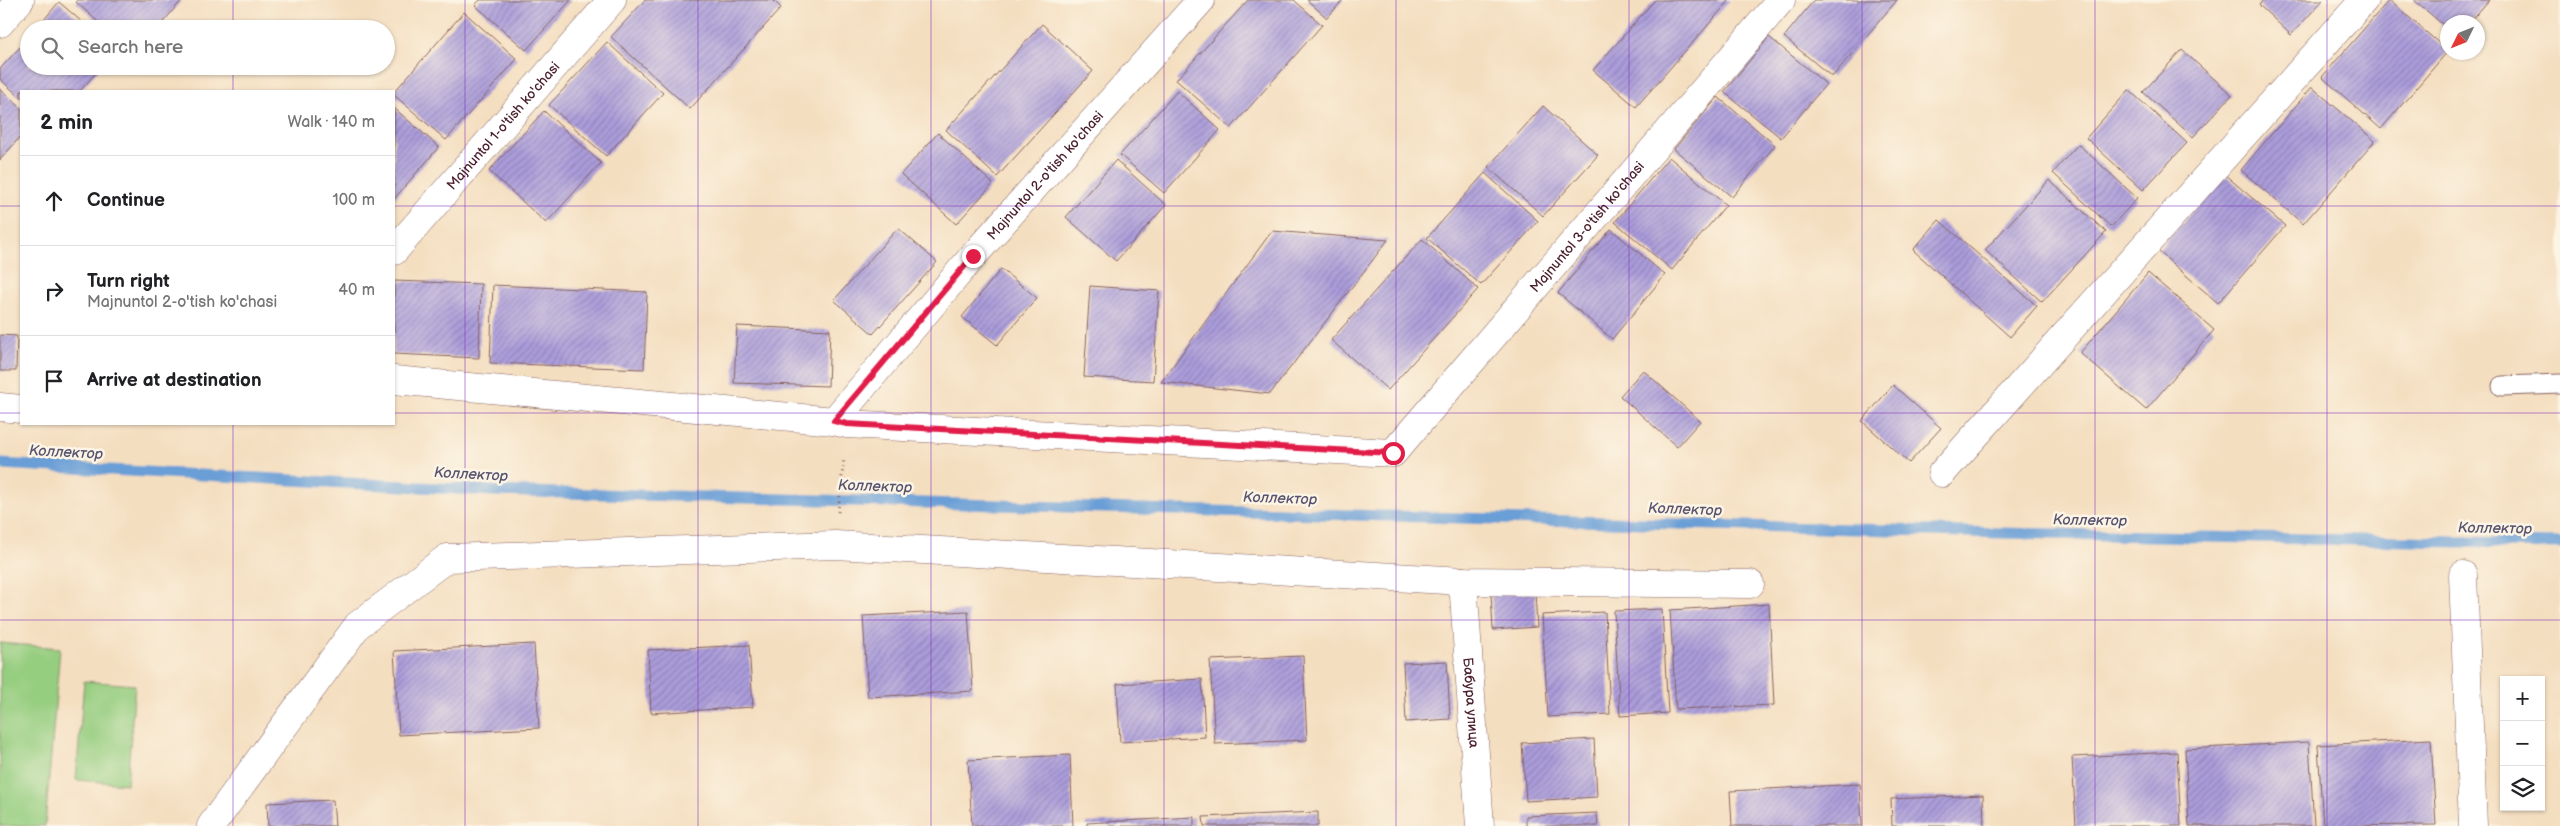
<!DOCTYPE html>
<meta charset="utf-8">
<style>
:root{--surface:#fff;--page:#f6f6f6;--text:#202124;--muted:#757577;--line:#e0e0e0}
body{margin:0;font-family:"Balsamiq Sans",sans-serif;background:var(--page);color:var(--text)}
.controls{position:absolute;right:15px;bottom:15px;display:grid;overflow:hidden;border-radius:0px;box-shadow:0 1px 4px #0004}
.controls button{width:45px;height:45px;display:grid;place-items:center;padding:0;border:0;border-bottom:1px solid var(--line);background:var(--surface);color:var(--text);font:25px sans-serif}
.compass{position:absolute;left:2440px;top:15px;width:45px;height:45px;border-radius:50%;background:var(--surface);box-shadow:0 1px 4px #0004;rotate:227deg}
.stop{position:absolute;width:15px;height:15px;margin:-11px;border:4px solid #e11d48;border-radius:50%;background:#fff}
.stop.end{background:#e11d48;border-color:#fff;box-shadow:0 1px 5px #0008}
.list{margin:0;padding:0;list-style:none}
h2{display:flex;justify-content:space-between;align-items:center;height:65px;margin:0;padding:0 20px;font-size:21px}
h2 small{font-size:16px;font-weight:400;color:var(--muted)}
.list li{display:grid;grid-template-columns:32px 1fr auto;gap:15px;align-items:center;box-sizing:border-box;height:90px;padding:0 20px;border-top:1px solid var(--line)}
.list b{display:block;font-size:19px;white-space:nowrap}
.list p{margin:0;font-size:16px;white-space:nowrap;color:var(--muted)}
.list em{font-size:16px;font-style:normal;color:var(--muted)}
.icon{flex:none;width:28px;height:28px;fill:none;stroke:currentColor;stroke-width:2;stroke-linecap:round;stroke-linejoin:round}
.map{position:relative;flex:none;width:2560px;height:826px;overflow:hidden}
.search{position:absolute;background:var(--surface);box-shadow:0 1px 4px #0004;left:20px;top:20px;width:375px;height:55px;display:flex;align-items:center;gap:12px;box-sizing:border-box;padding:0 18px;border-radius:28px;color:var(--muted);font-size:19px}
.panel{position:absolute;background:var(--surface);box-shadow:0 1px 4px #0004;left:20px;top:90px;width:375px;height:335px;border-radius:0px}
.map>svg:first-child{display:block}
</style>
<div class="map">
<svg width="2560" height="826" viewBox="0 0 2560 826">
<defs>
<pattern id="building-hatch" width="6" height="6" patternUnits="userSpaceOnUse" patternTransform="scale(1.25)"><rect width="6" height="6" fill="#ab9ddb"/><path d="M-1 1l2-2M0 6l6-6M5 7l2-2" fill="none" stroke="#8d7fb2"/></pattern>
</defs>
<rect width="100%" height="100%" fill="#fcf5e5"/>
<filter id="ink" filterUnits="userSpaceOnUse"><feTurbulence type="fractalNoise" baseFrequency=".02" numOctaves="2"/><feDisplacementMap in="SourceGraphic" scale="10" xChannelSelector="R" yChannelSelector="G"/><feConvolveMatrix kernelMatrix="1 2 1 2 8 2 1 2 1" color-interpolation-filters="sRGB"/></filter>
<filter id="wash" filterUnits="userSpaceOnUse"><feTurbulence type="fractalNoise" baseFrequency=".0096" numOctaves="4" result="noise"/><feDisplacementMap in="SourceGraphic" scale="20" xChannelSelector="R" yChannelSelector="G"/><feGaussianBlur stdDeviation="1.12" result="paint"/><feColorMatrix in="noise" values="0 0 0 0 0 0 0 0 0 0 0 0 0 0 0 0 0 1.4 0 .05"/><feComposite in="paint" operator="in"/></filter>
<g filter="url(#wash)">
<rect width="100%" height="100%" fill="#f4dec0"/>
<path fill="#96ce80" stroke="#707656" d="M0 643 60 648 45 826H0Z
M84 681 135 685 127 784 76 780Z"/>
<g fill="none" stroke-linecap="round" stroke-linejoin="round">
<path stroke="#699ed6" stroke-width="11" d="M0 464 494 491 2001 533 2560 544"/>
</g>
<g id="blocks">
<path fill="url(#building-hatch)" d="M77 0H182L157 29H106L76 2Z
M480 0H571L526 50 475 5Z
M645 0H773L781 8 690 109 611 37Z
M1248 0H1294L1322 25 1231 128 1176 80Z
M1307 0H1343L1327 18Z
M1655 0H1730L1636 107 1593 70Z
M1814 0H1897L1832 77 1784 37Z
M2263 0H2323L2291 35 2259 5Z
M2389 0 2448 51 2381 129 2322 77Z
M2414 0H2489L2470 22H2448V29Z
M59 2 90 29H36Z
M464 12 517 59 446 140 394 95V92Z
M1042 24 1093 71 997 177 946 130Z
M29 37V66H102L80 91H21V98L0 79V69Z
M1769 37 1826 84 1781 138 1724 92Z
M607 42 663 93 606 156 549 105Z
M2182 50 2232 95 2193 137 2143 92Z
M2312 87 2375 141 2303 224 2241 170Z
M0 89 21 108V136L0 160Z
M2129 90 2187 143 2143 190 2086 138Z
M1177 91 1220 130 1164 193 1120 155Z
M1718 97 1775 145 1732 197 1674 149Z
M1543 106 1598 155 1543 216 1488 167Z
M394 108 439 147 394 199Z
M544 111 601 163 546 223 489 171Z
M938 133 993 184 956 224 901 174Z
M2078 144 2137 198 2111 227 2053 173Z
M1669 157 1726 205 1672 270 1615 222Z
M1116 160 1166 205 1116 261 1066 217Z
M1485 173 1538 221 1481 285 1427 238Z
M2224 174 2285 226 2218 303 2158 251Z
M2049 180 2106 232 2042 302 1985 250Z
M1939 220 2037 306 2010 337 1913 250Z
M898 228 937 262 873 334 834 300Z
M1611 229 1665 275 1612 339 1558 293Z
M1272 231 1388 240 1270 394 1161 382Z
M1422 239 1478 289 1388 390 1331 340Z
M1001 269 1037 298 997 345 962 317Z
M2148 273 2214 330 2146 410 2080 353Z
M394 281 481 284 479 358 394 354Z
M493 285 647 292 644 369 490 363Z
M1090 286 1159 291 1153 381 1084 377Z
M737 326 830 330 828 386 734 383Z
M0 335 17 336 16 371H0Z
M1643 370 1700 421 1677 447 1620 396Z
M1893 385 1941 428 1909 463 1862 421Z
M1535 591 1537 627 1493 630 1491 593Z
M1769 604 1774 705 1676 709 1670 610Z
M1662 609 1668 713 1620 716 1614 611Z
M968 611 973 691 868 697 863 616Z
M1605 612 1610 714 1548 717 1542 615Z
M534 644 539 728 399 735 394 651Z
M749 645 753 707 651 713 648 650Z
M1303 656 1307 740 1215 744 1210 660Z
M1447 661 1450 719 1406 722 1403 663Z
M1202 679 1205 737 1120 742 1117 684Z
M1594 739 1597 797 1526 801 1522 743Z
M2431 739 2436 825 2323 826 2318 745Z
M2309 742 2314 826H2189L2185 749Z
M2177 752 2181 826H2076L2072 757Z
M1070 755 1073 826H972L968 760Z
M1860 784 1862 826H1732L1730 791Z
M1983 795 1984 826H1892L1891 799Z
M333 800 335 826H268L267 803Z
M1318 812V826H1204L1203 817Z
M1597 813 1598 826H1526V816Z
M1194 817V826H1087V823Z"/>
</g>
</g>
<g filter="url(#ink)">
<use href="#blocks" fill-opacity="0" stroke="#86625f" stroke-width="1"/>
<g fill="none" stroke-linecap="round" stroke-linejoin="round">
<defs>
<path id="service" d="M2502 386 2560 384"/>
<g id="minor">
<path d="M0 23 20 0"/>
<path id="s1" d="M394 251 612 0"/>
<path id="s2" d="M394 380 834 421 847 424 1393 453 1781 0"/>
<path d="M0 407 21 409"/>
<path id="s3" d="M834 421 973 256 1201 0"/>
<path d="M1942 473 2364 0"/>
<path d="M2463 575 2473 826"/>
<path id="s4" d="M1463 581 1480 826"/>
<path d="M211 826 358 625 447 558 835 545 1463 581 1750 584"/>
</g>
</defs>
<use href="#service" stroke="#86625f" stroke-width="21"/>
<use href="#minor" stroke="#86625f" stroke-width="29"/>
<path stroke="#86625f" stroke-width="3" stroke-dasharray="1 4" stroke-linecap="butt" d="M838 512 844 458"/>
<use href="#service" stroke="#fff" stroke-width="19"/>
<use href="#minor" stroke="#fff" stroke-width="28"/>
</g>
</g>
<g fill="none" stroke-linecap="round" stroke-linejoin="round" filter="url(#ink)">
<path stroke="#e11d48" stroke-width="6" d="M973 256 834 421 847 424 1393 453"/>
</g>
<path fill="none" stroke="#7b2cbf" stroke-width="1" stroke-opacity="0.55" d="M233 0V29M465 0V826M698 0V826M931 0V826M1164 0V826M1396 0V826M1629 0V826M1862 0V826M2095 0V826M2327 0V826M233 66V91M0 206H21M394 206H2560M0 413H21M394 413H2560M233 424V826M0 620H2560"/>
<g text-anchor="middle" stroke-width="5" stroke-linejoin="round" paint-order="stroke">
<g font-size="14" fill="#4a1f2b" stroke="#fcf5e5">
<text dy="5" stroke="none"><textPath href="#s1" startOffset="166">Majnuntol 1-o'tish ko'chasi</textPath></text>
<text dy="5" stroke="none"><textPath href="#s3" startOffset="324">Majnuntol 2-o'tish ko'chasi</textPath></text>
<text dy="5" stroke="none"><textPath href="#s2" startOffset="1300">Majnuntol 3-o'tish ko'chasi</textPath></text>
<text dy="5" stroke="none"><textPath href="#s4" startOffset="122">Бабура улица</textPath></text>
</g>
<g font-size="15" font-style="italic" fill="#56526f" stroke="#fcf5e5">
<text transform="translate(66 452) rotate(3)" y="5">Коллектор</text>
<text transform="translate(471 474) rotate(3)" y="5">Коллектор</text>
<text transform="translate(875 486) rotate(2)" y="5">Коллектор</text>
<text transform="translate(1280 498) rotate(2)" y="5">Коллектор</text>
<text transform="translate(1685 509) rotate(2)" y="5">Коллектор</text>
<text transform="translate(2090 520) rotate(1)" y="5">Коллектор</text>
<text transform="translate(2495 528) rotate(1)" y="5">Коллектор</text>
</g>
</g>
</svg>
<div class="controls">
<button>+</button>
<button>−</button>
<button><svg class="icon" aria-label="layers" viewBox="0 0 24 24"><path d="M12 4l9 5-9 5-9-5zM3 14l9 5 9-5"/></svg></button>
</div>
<svg class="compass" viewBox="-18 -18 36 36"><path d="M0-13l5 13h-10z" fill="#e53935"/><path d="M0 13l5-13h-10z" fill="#757577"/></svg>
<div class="stop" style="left:1393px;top:453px"></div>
<div class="stop end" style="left:973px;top:256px"></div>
<div class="search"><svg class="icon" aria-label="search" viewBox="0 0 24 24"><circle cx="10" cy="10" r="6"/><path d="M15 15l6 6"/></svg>Search here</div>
<section class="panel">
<h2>2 min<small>Walk · 140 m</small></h2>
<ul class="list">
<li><svg class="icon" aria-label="ahead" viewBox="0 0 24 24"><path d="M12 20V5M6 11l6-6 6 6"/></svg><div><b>Continue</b></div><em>100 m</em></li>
<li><svg class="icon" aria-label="right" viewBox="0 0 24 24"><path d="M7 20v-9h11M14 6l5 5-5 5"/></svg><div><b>Turn right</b><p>Majnuntol 2-o'tish ko'chasi</p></div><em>40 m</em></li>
<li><svg class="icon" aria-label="arrive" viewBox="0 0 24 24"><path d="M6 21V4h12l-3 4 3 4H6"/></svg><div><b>Arrive at destination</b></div></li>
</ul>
</section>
</div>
